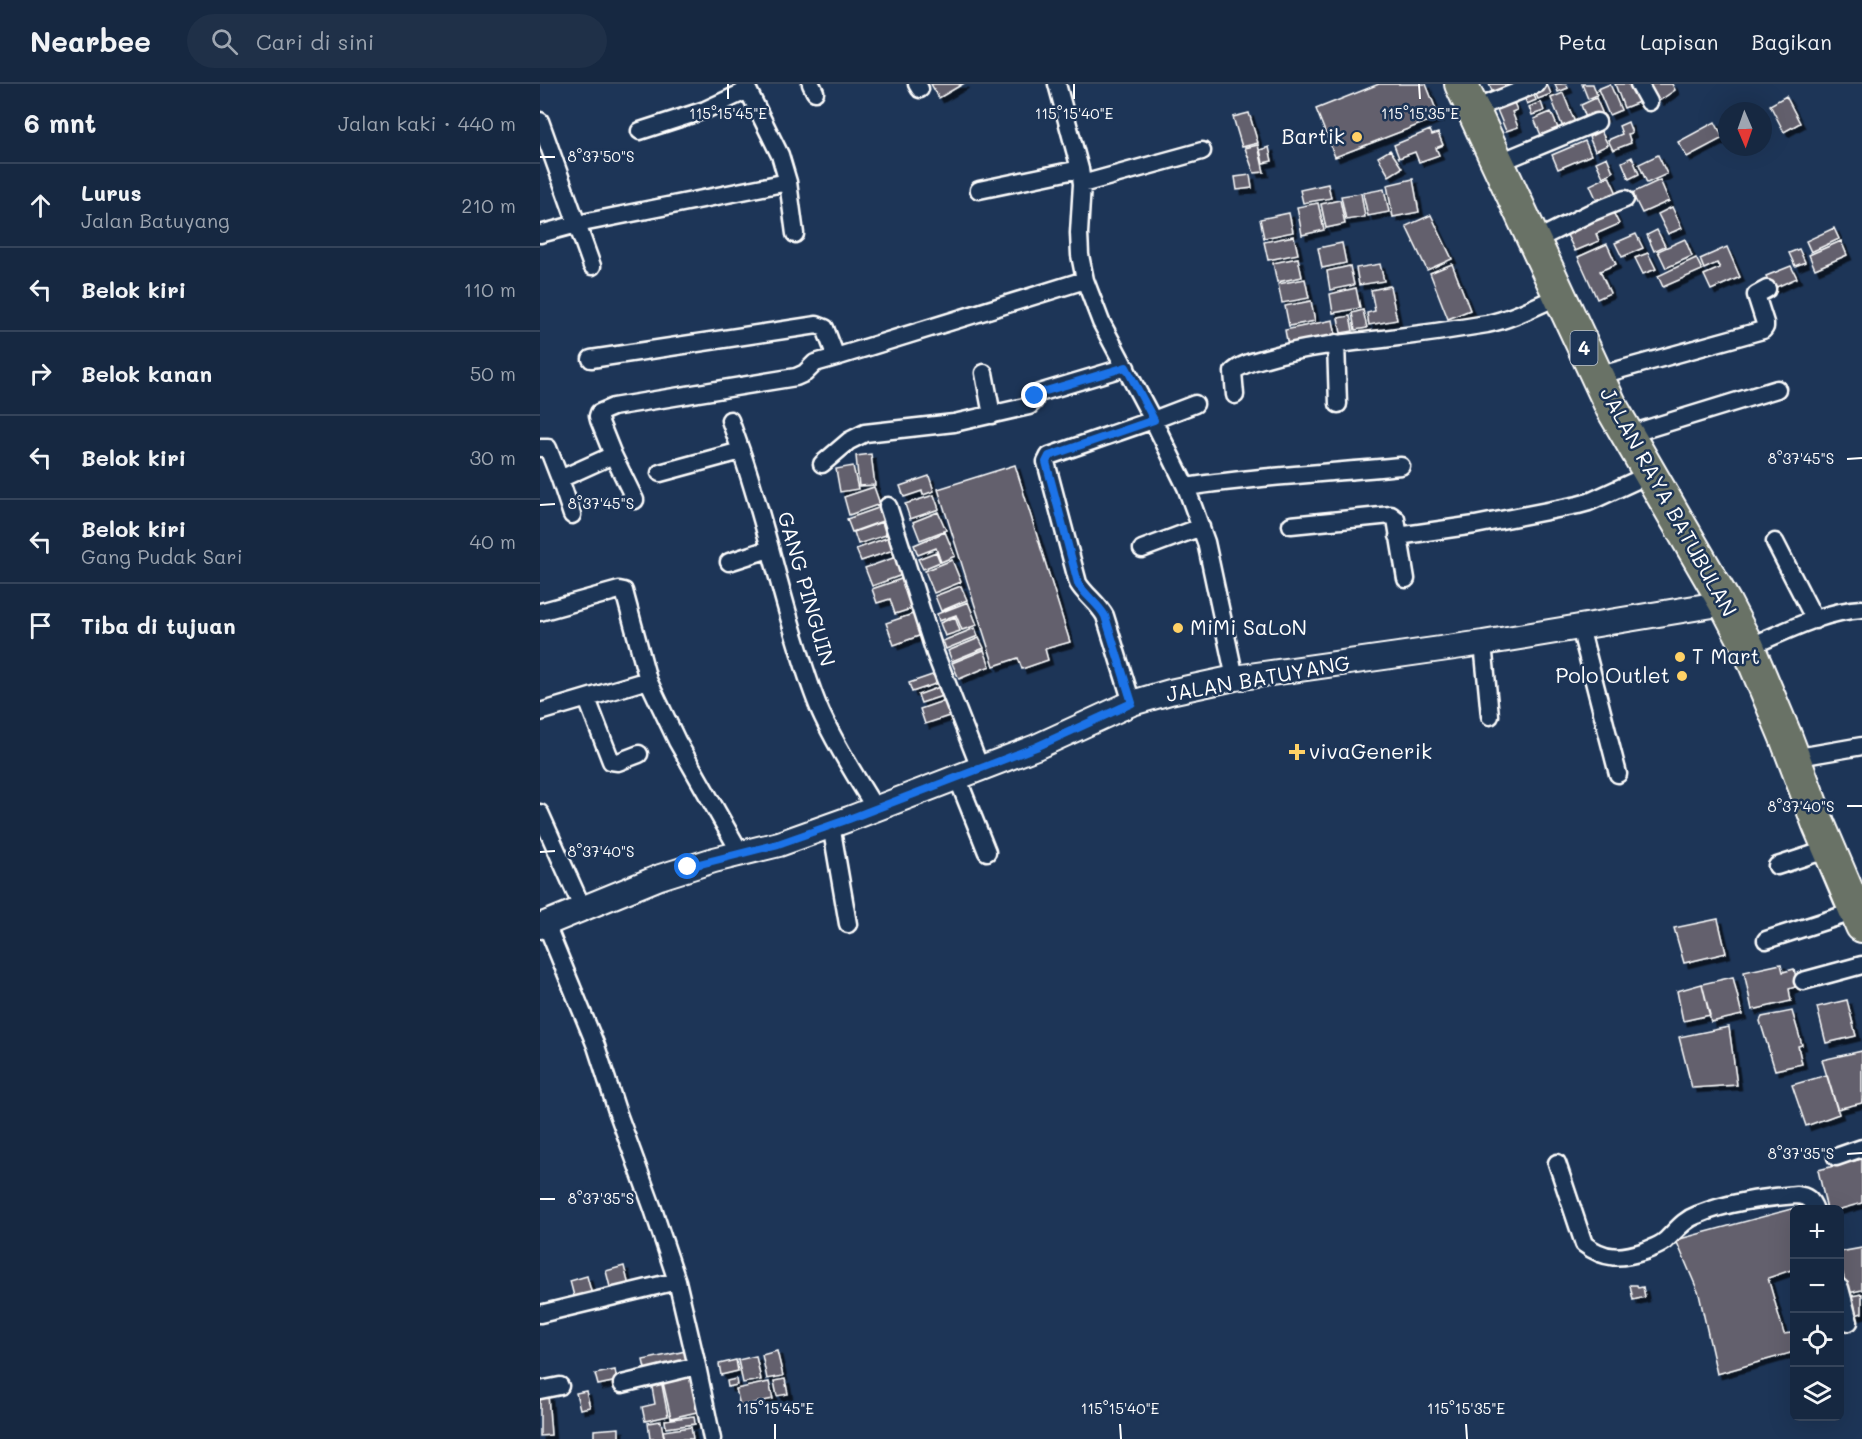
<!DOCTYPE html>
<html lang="id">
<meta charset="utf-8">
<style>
:root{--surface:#162841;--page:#1f3048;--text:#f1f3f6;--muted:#9ea6b1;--line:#35445a}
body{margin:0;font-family:Mali,sans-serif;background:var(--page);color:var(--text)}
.controls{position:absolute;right:18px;bottom:18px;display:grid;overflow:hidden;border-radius:9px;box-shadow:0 6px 24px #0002}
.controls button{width:54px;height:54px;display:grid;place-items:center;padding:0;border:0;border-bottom:2px solid var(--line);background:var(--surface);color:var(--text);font:30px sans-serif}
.compass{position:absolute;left:1178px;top:18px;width:54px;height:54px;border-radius:50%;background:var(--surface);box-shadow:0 6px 24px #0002;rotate:178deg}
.stop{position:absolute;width:18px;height:18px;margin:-14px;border:4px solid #1a73e8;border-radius:50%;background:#fff}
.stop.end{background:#1a73e8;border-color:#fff;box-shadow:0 2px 6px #0008}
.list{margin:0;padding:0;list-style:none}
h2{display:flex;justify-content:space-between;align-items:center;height:78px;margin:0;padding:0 24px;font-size:26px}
h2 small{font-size:20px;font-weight:400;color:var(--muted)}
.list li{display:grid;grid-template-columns:39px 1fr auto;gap:18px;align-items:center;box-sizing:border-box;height:84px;padding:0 24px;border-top:2px solid var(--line)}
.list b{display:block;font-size:22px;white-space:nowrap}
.list p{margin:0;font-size:20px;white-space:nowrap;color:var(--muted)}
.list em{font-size:20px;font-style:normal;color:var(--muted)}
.icon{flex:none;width:33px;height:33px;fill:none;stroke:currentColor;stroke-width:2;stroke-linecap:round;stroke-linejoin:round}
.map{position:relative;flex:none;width:1322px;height:1355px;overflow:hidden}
header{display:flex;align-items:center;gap:36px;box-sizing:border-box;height:84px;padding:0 30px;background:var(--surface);border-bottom:2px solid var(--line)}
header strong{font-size:28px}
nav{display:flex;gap:33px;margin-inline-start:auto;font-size:21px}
.search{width:420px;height:54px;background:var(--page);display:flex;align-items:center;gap:15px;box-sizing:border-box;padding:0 21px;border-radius:33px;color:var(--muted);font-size:22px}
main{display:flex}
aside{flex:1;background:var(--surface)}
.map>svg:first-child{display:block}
</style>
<header>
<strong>Nearbee</strong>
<div class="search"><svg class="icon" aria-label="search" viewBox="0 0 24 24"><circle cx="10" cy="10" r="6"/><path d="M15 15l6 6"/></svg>Cari di sini</div>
<nav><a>Peta</a><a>Lapisan</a><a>Bagikan</a></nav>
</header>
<main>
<aside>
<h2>6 mnt<small>Jalan kaki · 440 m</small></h2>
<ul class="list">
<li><svg class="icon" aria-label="ahead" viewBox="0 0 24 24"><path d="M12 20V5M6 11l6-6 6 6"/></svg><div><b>Lurus</b><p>Jalan Batuyang</p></div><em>210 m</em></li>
<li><svg class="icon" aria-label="left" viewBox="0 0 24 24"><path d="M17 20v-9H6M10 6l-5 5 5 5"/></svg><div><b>Belok kiri</b></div><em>110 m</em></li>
<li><svg class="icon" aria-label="right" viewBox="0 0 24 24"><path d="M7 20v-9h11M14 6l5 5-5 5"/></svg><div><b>Belok kanan</b></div><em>50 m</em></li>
<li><svg class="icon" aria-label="left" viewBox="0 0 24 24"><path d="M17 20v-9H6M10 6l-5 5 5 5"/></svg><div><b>Belok kiri</b></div><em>30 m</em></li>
<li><svg class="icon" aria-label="left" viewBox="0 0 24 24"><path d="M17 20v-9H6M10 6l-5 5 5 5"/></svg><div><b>Belok kiri</b><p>Gang Pudak Sari</p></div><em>40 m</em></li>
<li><svg class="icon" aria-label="arrive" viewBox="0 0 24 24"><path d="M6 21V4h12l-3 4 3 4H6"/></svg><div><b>Tiba di tujuan</b></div></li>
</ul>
</aside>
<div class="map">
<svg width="1322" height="1355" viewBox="0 0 1322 1355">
<defs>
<filter id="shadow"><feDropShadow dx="4.5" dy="4.5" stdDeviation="0" flood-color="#0009"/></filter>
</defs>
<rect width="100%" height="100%" fill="#1d3557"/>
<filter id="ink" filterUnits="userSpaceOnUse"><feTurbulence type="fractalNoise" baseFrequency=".0167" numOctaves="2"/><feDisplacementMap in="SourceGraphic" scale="12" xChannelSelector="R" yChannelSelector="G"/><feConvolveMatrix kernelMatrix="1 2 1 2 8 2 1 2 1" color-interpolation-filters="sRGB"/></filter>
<g filter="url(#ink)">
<path fill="#63606d" stroke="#fff" stroke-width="1.5" filter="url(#shadow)" d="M391 0H423L399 14Z
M839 0H886L899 33 795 73 776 25Z
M949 0H988L955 14Z
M1007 0 1011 10 998 15 994 5Z
M1015 0H1026L1028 4 1018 8Z
M1042 0H1053L1057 11 1048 15Z
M1070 0 1081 26 1069 31 1058 5Z
M1075 0H1091L1099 18 1084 24Z
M1108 0H1132L1135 6 1119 17Z
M992 6 996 16 987 20 983 10Z
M1023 9 1036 41 1024 46 1011 14Z
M1246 12 1260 39 1244 48 1230 21Z
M972 14 977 26 972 28 978 43 966 47 955 21Z
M1056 14 1064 33 1048 39 1041 21Z
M1001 18 1004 27 992 31 989 23Z
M1011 28 1018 44 1001 51 994 35Z
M709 29 718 59 702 63 693 33Z
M1088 38 1092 49 1088 50 1091 59 1073 66 1068 56 1082 50 1079 42Z
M1175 38 1183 54 1147 73 1138 58Z
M890 46 892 51 898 49 903 61 896 64 899 71 879 78 875 68 859 74 854 61Z
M1061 47 1068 61 1055 67 1049 53Z
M1045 57 1051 71 1018 85 1012 71Z
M718 61 724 88 714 89 705 64Z
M729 63 732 77 723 79 720 66Z
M850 66 862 84 849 92 838 73Z
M1118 71 1127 90 1107 99 1099 80Z
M1067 73 1073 88 1063 93 1056 78Z
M1092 73 1099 90 1089 95 1082 78Z
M710 91 712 104 697 106 695 93Z
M1069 92 1079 114 1060 123 1050 101Z
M873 95 879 128 853 133 847 101Z
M1120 96 1129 117 1102 129 1092 109Z
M788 100 791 114 763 119 760 106Z
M844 105 849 128 828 132 823 109Z
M821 109 825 133 806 136 801 112Z
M800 116 805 140 786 144 781 120Z
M778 119 784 146 762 151 757 123Z
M1132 123 1142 144 1128 150 1118 130Z
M1071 124 1079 140 1056 150 1059 157 1035 167 1027 151 1035 147 1033 141Z
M749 129 753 148 724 154 720 135Z
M891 131 912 175 887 186 866 142Z
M1294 144 1299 155 1271 168 1266 157Z
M1117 146 1125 162 1114 167 1107 151Z
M1096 150 1103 164 1082 173 1075 159Z
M754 152 758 170 728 176 724 158Z
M1145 155 1152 172 1126 184 1118 167Z
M1301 157 1307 171 1275 185 1269 171Z
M802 159 806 179 782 184 778 164Z
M1067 160 1076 180 1060 187 1070 209 1057 215 1038 173Z
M1187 163 1200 193 1171 206 1164 191 1180 184 1177 179 1164 185 1160 175Z
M1259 165 1265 178 1255 182 1249 169Z
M1108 169 1116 185 1103 190 1095 174Z
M758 174 762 193 737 198 733 179Z
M1156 174 1162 186 1123 203 1118 192Z
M840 180 844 197 819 201 816 184Z
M912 180 930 226 908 235 890 189Z
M810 182 814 201 790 206 787 187Z
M1251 182 1257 194 1232 205 1226 192Z
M765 195 769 214 742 219 738 200Z
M850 202 857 236 829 241 827 229 835 227 831 206Z
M816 204 820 224 793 229 790 210Z
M771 217 775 237 749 242 745 222Z
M823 226 827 244 815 246 812 229Z
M810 232 813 247 801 249 798 234Z
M793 236 796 252 748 262 745 246Z
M331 370 335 401 319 402 316 372Z
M475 381 530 558 505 565 508 576 482 585 478 574 454 582 398 405Z
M313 382 318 405 300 408 296 385Z
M389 392 394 407 383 411 382 407 364 413 360 402Z
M334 403 340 420 309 431 304 413Z
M394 411 399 425 370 435 365 420Z
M344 422 348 435 312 448 307 435Z
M398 428 406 446 380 456 373 438Z
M342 438 346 451 318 460 314 448Z
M405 448 415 472 401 478 396 464 378 471 374 461Z
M355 451 359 464 321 477 316 465Z
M396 468 400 478 383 485 378 475Z
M356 473 362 491 332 502 325 484Z
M412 476 421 498 394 509 385 487Z
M367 493 377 523 355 530 350 515 337 519 332 505Z
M421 502 427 516 401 527 395 512Z
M428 518 437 541 422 546 416 531 399 537 397 530Z
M379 528 387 549 354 561 346 539Z
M415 533 420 547 405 552 400 539Z
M435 544 438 552 406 565 403 557Z
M439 554 444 564 412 577 408 567Z
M444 566 450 582 419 595 412 579Z
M401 588 404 597 372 608 369 599Z
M405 601 408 610 381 619 378 611Z
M406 616 412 631 385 640 380 625Z
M1178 835 1186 869 1144 879 1134 844Z
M1241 880 1243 888 1254 885 1258 902 1249 905 1251 917 1212 926 1204 888Z
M1193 893 1202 931 1171 938 1162 900Z
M1162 900 1170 931 1143 937 1137 907Z
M1307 916 1316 952 1286 959 1277 923Z
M1252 927 1262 961 1258 962 1262 980 1235 986 1220 937 1222 933Z
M1189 943 1197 1001 1152 1004 1139 953Z
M1322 967V1019L1297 1025 1282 976Z
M1287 991 1299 1030 1266 1042 1252 1001Z
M1322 1075V1119L1297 1126H1287L1278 1086Z
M1270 1120 1271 1126H1254V1185L1228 1194 1244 1250 1251 1249 1254 1252V1268L1177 1290 1159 1210 1136 1156Z
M1322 1164V1206L1308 1209 1300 1179V1168Z
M84 1182 89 1202 71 1207 66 1187Z
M47 1192 52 1211 35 1216 30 1197Z
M1090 1201H1097L1098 1204 1103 1203 1105 1213 1093 1216Z
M1322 1210V1229L1312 1232 1307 1213Z
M146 1267 149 1280 106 1289 103 1276Z
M237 1267 243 1292 227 1295 222 1271Z
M216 1272 221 1296 203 1299 198 1276Z
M196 1276 198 1287 181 1291 179 1280Z
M75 1286 77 1297 58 1301 55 1290Z
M152 1288 161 1327 131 1334 122 1294Z
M196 1295 197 1301 188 1303 187 1297Z
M245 1295 248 1310 237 1312 234 1297Z
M121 1296 128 1332 105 1337 102 1323 115 1320 111 1298Z
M229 1298 233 1315 200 1322 196 1305Z
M46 1307 50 1323 40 1325 36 1309Z
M8 1311 11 1351 0 1352V1312Z
M154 1332 155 1340 126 1344 125 1336Z
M121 1337 124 1355H110L108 1339Z
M151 1343 153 1355H125L123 1347Z
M79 1344V1355H54V1346Z"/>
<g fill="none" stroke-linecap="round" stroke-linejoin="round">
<defs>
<path id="street" d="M205 0 240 71 248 98 255 150
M271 0 275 8
M377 0 380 5
M517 0 540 85 542 100 539 149 540 171 545 196 561 238 613 336 646 403 666 458 695 594
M1099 0 1109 18
M934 25 997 0
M0 37 52 182
M100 47 165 26 208 6
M958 79 1057 38
M542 100 662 67
M439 106 540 85
M0 150 37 140 248 98
M994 157 1050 129 1085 115
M796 259 798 320
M51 275 277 241 285 244 296 273 545 196
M444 289 452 331
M1057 292 1223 246 1225 243V239L1216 211 1227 205
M695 311 693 288C701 280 715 277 726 274 764 263 803 259 843 255 877 251 912 246 947 240 972 235 996 222 1019 212
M190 336 201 367
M1087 351 1237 305
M0 364H8L20 395
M73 371 95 416
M282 380 309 357 325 349 414 339 489 322 494 317 495 312 499 309 586 283
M120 389 201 367C223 430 237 496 257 560 265 585 272 610 283 633 298 665 317 695 335 724
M646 403C718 392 790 389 861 382
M348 422 395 569 440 684
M32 431 20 395 73 371 59 336 58 332 59 329 73 323 256 293 265 289 275 279 296 273
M751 441 851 431 856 435 866 495
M858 452 935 441 1038 421 1049 418 1110 390
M1235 458 1275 536
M602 465 661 443
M189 478 229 465
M0 528 79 506 84 507 108 596 137 657 201 770
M1040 543 1078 690
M943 559 950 632
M1208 563C1243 549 1283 527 1322 525
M47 615 71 677 78 678 99 670
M592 619 565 532C558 519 545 511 538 499L506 378 509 372 613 336 655 320
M0 628 108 596
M1253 674 1322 662
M417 693 447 768
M0 729 42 823
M291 741 308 840
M1237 782 1289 765
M6 840 56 962 77 1027 113 1125 137 1197 157 1282 172 1355
M1226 856 1316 827
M1263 897 1322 881
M1296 1073 1322 1064
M1017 1079 1044 1160C1065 1176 1081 1175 1105 1167 1112 1164 1119 1162 1125 1157 1135 1148 1143 1136 1157 1131 1188 1118 1222 1114 1256 1111 1267 1112 1271 1115 1275 1126
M1300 1204 1309 1238
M0 1230 137 1197
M82 1300 157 1282
M0 1306 20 1302"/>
<path id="secondary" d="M0 842 120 793 174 776 239 760 309 735 496 663 592 619 630 608 695 594 943 559 1185 519"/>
<path id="highway" d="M921 0 1072 324 1185 519 1208 563 1245 651 1279 741 1322 842"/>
</defs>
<use href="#street" stroke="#fff" stroke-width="21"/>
<use href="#secondary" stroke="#fff" stroke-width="28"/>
<use href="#highway" stroke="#fff" stroke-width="36"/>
<use href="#street" stroke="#1d3557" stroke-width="16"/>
<use href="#secondary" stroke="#1d3557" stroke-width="24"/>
<use href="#highway" stroke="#697266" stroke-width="32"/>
</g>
</g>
<g fill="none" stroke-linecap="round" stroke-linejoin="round" filter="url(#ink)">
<path stroke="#1a73e8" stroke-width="8" d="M148 783 238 760 309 735 496 663 592 619 565 532C558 519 545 512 538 499L506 378 509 372 614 336 586 283 499 309 495 312"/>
</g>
<path fill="none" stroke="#fff" stroke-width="2" d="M188 0V15M534 0V15M879 0 880 15M0 73H15M1307 375 1322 374M0 421 15 420M1307 722H1322M0 768 15 767M1307 1070 1322 1069M0 1115H15M235 1340V1355M580 1340 581 1355M926 1340 927 1355"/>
<g fill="#ffd166" stroke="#1d3557" stroke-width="2">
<circle cx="817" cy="53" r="6"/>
<circle cx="638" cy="544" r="6"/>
<circle cx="1140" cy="573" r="6"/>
<circle cx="1142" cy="592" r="6"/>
<path d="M754 659h6v6h6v6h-6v6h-6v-6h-6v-6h6z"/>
</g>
<g text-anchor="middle" stroke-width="5" stroke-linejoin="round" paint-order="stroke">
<rect fill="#1d3557" stroke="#bbc2cd" stroke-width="1.5" x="1030.5" y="247" width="27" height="34" rx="4.5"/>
<g font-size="20" font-weight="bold" fill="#fff">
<text x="1044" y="271">4</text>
</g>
<g font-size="21" fill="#fff" stroke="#1d3557" text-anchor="start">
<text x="805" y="60" text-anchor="end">Bartik</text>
<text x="650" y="551">MiMi SaLoN</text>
<text x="1152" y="580">T Mart</text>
<text x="1130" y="599" text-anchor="end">Polo Outlet</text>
<text x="769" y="675">vivaGenerik</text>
</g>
<g font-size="21" fill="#fff" stroke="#1d3557">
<text transform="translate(1128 418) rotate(61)" y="7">JALAN RAYA BATUBULAN</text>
<text transform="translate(266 505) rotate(74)" y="7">GANG PINGUIN</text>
<text transform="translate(718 595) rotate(-10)" y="7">JALAN BATUYANG</text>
</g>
</g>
<g font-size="15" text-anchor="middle" fill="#fff" stroke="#1d3557" stroke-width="5" stroke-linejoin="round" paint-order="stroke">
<text x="188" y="35">115°15'45"E</text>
<text x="534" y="35">115°15'40"E</text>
<text x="880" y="35">115°15'35"E</text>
<text x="61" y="78">8°37'50"S</text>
<text x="1261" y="380">8°37'45"S</text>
<text x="61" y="425">8°37'45"S</text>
<text x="1261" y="728">8°37'40"S</text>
<text x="61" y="773">8°37'40"S</text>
<text x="1261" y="1075">8°37'35"S</text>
<text x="61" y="1120">8°37'35"S</text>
<text x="235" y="1330">115°15'45"E</text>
<text x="580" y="1330">115°15'40"E</text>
<text x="926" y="1330">115°15'35"E</text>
</g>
</svg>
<div class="controls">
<button>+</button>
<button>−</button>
<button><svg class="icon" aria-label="locate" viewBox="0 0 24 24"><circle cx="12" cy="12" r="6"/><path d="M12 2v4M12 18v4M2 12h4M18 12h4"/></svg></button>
<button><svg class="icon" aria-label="layers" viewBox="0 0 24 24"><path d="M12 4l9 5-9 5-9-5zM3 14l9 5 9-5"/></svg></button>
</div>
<svg class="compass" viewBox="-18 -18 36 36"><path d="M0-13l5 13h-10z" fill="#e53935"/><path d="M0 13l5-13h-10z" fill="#9ea6b1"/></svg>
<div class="stop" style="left:148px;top:783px"></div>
<div class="stop end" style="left:495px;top:312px"></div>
</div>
</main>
